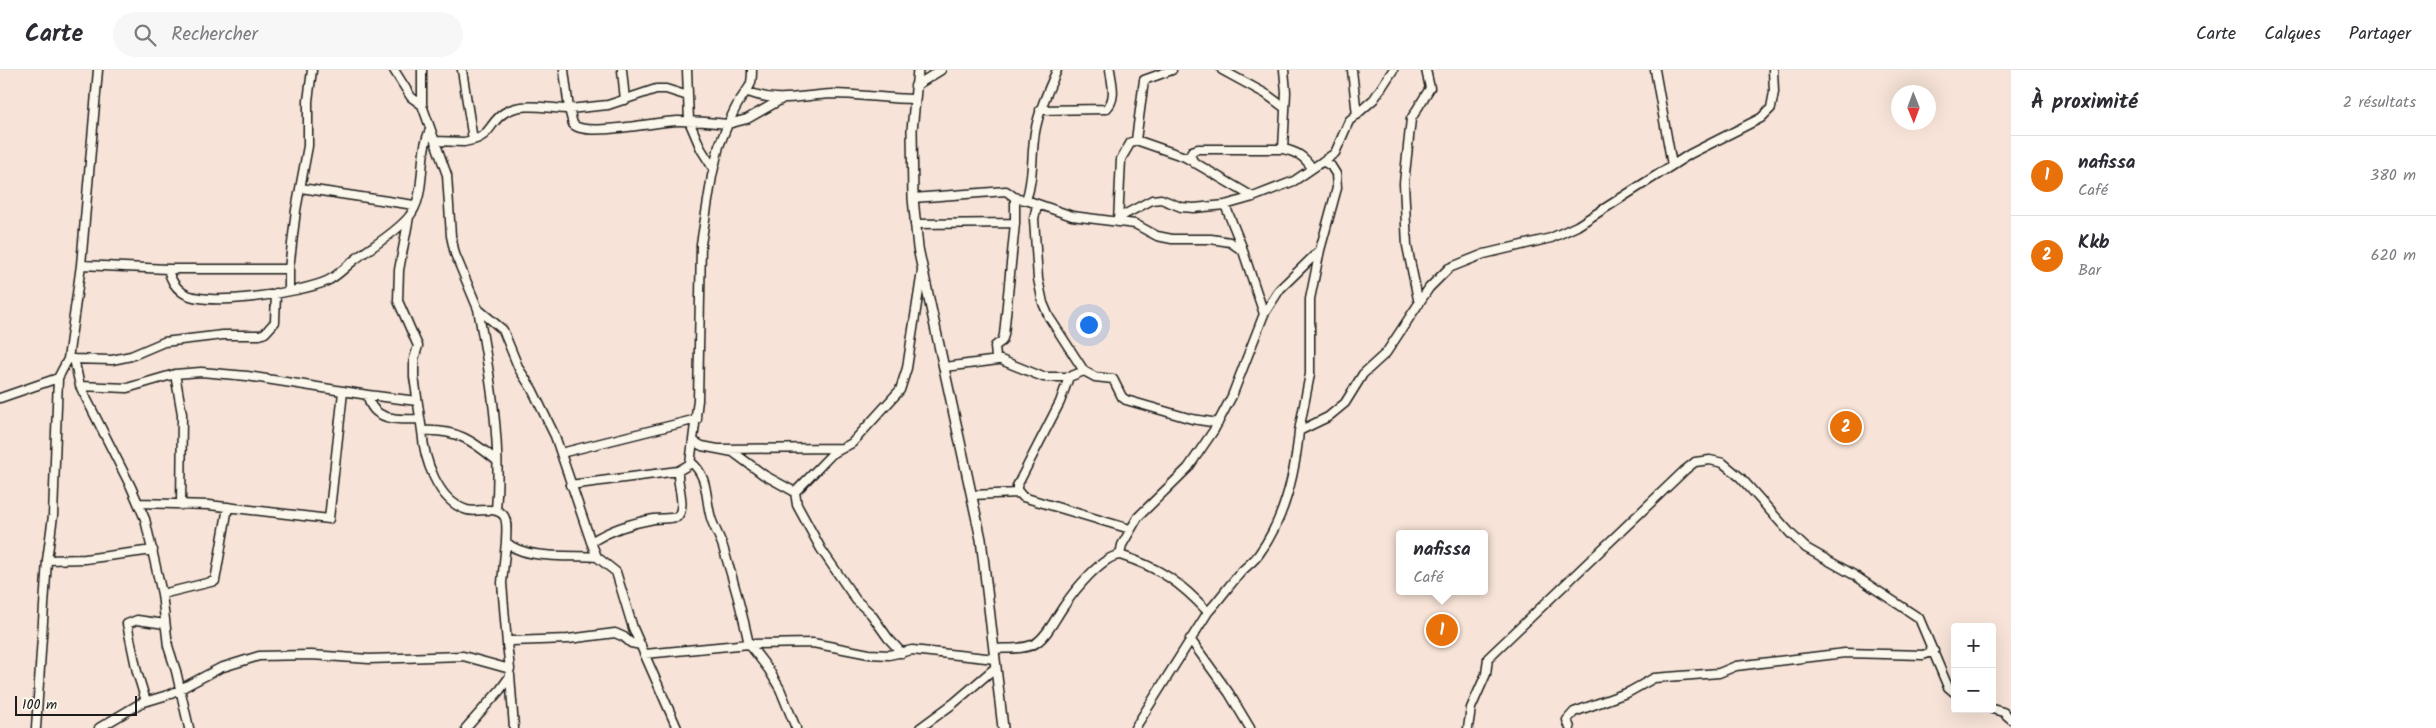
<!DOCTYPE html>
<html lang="fr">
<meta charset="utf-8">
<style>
:root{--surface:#fff;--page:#f7f7f7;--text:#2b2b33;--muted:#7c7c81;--line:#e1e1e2;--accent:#1a73e8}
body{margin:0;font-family:Kalam,sans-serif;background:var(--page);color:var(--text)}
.controls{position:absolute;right:15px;bottom:15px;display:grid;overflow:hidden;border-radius:5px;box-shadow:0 5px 20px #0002}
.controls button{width:45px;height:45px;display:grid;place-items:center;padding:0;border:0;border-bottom:1px solid var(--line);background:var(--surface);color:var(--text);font:25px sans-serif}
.compass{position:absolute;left:1891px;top:15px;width:45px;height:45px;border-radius:50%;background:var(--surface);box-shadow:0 5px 20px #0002;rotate:179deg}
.scale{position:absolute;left:15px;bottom:12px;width:122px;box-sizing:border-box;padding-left:5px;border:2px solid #1c1c1c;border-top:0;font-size:14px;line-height:18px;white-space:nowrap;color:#1c1c1c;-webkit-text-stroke:4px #fbf7ec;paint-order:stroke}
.you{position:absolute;left:1088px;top:254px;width:18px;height:18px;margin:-12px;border:4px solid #fff;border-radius:50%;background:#1a73e8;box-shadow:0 0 0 8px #1a73e833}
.badge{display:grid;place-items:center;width:32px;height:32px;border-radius:50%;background:var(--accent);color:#fff;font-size:16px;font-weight:700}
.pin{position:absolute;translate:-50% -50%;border:2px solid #fff;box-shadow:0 1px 5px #0006}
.popup{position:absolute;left:1396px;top:460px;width:92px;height:65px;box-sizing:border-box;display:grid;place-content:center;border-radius:5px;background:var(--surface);filter:drop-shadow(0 1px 4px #0005);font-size:16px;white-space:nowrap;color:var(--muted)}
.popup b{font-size:19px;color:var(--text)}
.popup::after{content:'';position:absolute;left:50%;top:100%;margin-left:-10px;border:10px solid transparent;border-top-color:var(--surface)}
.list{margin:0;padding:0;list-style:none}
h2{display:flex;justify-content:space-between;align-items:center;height:65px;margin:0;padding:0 20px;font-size:21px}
h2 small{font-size:16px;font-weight:400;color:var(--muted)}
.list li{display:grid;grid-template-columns:32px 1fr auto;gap:15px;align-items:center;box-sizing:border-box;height:80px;padding:0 20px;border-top:1px solid var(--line)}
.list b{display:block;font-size:19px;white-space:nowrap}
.list p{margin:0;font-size:16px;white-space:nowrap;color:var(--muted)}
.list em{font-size:16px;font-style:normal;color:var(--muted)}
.icon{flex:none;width:28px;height:28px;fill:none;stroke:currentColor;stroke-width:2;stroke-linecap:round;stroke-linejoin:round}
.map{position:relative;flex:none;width:2011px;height:658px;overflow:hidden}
header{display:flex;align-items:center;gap:30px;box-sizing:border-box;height:70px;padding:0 25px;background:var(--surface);border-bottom:1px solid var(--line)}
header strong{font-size:24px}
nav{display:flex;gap:28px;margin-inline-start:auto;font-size:18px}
.search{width:350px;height:45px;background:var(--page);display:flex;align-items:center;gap:12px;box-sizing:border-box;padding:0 18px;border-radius:28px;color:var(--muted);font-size:19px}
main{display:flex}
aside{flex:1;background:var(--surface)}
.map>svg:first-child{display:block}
</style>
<header>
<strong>Carte</strong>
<div class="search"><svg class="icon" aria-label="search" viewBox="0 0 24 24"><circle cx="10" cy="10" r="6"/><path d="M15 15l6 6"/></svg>Rechercher</div>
<nav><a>Carte</a><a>Calques</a><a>Partager</a></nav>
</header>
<main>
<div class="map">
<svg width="2011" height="658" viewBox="0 0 2011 658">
<rect width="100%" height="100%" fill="#f7e3d7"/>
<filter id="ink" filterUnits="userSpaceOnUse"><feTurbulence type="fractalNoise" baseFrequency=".02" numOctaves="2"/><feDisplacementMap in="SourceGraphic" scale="10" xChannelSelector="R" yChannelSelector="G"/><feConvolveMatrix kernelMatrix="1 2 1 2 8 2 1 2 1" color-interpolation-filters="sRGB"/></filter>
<g filter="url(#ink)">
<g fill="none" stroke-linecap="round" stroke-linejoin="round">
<defs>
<path id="minor" d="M394 0 411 27 422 35
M422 0V35L447 105 451 166 455 184 478 239 503 260 519 299 532 319 555 366 591 472 597 487 616 502 633 558 677 658
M564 0 569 39 608 35 656 19H666L688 26
M622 0 625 30
M687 0 689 51 701 79 713 98
M1222 0 1266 24 1285 38
M1352 0 1357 45
M1655 0 1672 95
M915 16 941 0
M748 22C780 34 801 25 833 24 860 24 887 29 914 29
M1040 40 1106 39C1117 29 1112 14 1110 0
M473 70C491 65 490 52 504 43 522 31 549 39 569 39L573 54C584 68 658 51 678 51 694 51 711 52 728 54 732 46 735 37 741 29 749 16 752 18 752 0
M1136 70 1144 10 1172 0
M435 71 464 72 473 70 462 0
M1283 79 1286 22 1284 0
M1194 93 1190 85 1192 81 1198 79H1283C1297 82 1304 86 1312 98
M301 118 414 135
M913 128 1006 121 1017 129 1026 130C1034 108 1031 85 1035 62 1039 40 1048 21 1057 0
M1026 130 1072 146 1135 154 1157 166 1172 169H1211L1230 172 1243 181 1264 244
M1037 135 1034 149 1038 209 1043 233 1049 247 1084 301 1095 307 1113 309 1122 327 1126 330 1192 349 1218 353
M1225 135 1242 177
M409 147 399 200 398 231 418 276 414 289V307L422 361C456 359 472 370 497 391
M1118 148 1152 130 1161 129 1181 137 1194 138 1225 135 1253 127 1294 111 1335 83 1349 51 1374 29 1393 0
M1118 152 1121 89 1131 72 1136 70 1185 87 1253 127
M1015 153 1004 265 1002 271 995 276 996 288 1043 307H1069L1084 301
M915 154 1015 153V127
M1320 180 1310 229V304L1299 361 1328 347 1345 333 1363 304 1386 283 1429 218 1449 198 1484 184 1551 168 1577 156 1690 84 1761 48 1771 38 1774 22 1773 0
M81 195 168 199H289V220
M168 199C170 208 175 217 182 222 203 239 303 222 327 211 338 206 347 195 357 188 374 175 394 164 408 148 428 125 417 87 430 60
M289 199 296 140 308 76V31L312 0
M1419 234 1407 176 1404 113 1411 49 1430 18 1426 0
M478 239C490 304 502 374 496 440
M70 289 112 290 131 286 164 272 223 265H260L265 263 275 252 276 223
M74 289 80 316 127 318 175 304 201 302 247 306 368 325C371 351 399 350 420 349
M945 297 998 290
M175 304 182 344 181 435
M1069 307 1060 332 1017 416V420L1023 427 1130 459
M80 316 131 417 145 449 162 524 168 576 176 601 189 658
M368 325 417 331
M0 328 58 308
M422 361C424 388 437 431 467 440 477 443 496 435 504 446 508 452 506 464 506 472 524 490 573 485 597 487
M693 371 702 376 733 382 764 405 795 422
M720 379 842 378
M561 383 697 349
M691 392C709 407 705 428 711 448 714 458 720 467 723 477 733 509 742 541 749 574L813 573 869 584 889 585 912 580 995 589
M570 415 678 401 690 394 698 330 701 174 712 106 719 76 728 54 747 49 782 29
M972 425 1018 423
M139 433 209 435 329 449 343 322
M506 472 502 513 507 574
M591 472C610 460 631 453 654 449 661 448 670 449 677 447 687 437 677 416 678 401
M47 490 85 489 153 480
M162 524 215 511 228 437
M1208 542C1220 529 1230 514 1242 501 1248 495 1254 491 1259 484 1285 448 1295 405 1299 361
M1190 569 1229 623 1250 658
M994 579C1006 578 1025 580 1036 573 1048 565 1056 547 1064 536 1074 521 1102 486 1120 485
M902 583 888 568 871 544 856 530 821 479 797 435 795 422 800 417 832 384 852 373 900 320 907 298 922 201
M645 584 749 574 769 600 780 619 796 658
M510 605 514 658
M146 631 137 602 127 554 137 550 165 554
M1992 639 2003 642 2011 649
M36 658 47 490 53 446 58 308 68 289 81 195 98 0
M99 658 141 633 171 624 220 598 259 586 311 585 369 589 463 586 510 599 507 574 511 571 568 569 615 563 624 567 631 573 641 575
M466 658 500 620 510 606
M920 658 954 633 996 597
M1135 658 1208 542C1180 512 1160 498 1120 485L1122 475 1138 447 1188 398 1214 360 1232 326 1264 244 1280 219 1320 180 1337 118 1336 104 1331 96 1323 91
M1468 658 1471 638 1486 604 1488 588 1685 400 1695 392 1710 390 1723 393 1741 408 1791 464 1806 478 1854 505 1919 548 1948 617 1955 623
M1570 658 1567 650 1574 642 1629 622 1654 608 1719 603 1736 596 1845 583 1923 585 1934 581"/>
<path id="tertiary" d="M918 0 912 60 913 128 918 178 981 469 1003 658"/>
</defs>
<use href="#minor" stroke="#1c1c1c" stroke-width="11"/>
<use href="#tertiary" stroke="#1c1c1c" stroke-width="12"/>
<use href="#minor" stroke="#fbf7ec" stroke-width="8"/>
<use href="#tertiary" stroke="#fbf7ec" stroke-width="9"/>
</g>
</g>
</svg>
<div class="controls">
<button>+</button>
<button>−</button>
</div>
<svg class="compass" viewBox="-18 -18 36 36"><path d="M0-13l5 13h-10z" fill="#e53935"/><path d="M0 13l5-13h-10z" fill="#7c7c81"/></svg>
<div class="scale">100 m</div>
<div class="you"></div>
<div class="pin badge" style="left:1442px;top:560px;background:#e8710a">1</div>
<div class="popup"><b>nafissa</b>Café</div>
<div class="pin badge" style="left:1846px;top:357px;background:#e8710a">2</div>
</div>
<aside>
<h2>À proximité<small>2 résultats</small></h2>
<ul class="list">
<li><span class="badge" style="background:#e8710a">1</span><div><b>nafissa</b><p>Café</p></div><em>380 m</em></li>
<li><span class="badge" style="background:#e8710a">2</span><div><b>Kkb</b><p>Bar</p></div><em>620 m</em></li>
</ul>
</aside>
</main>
